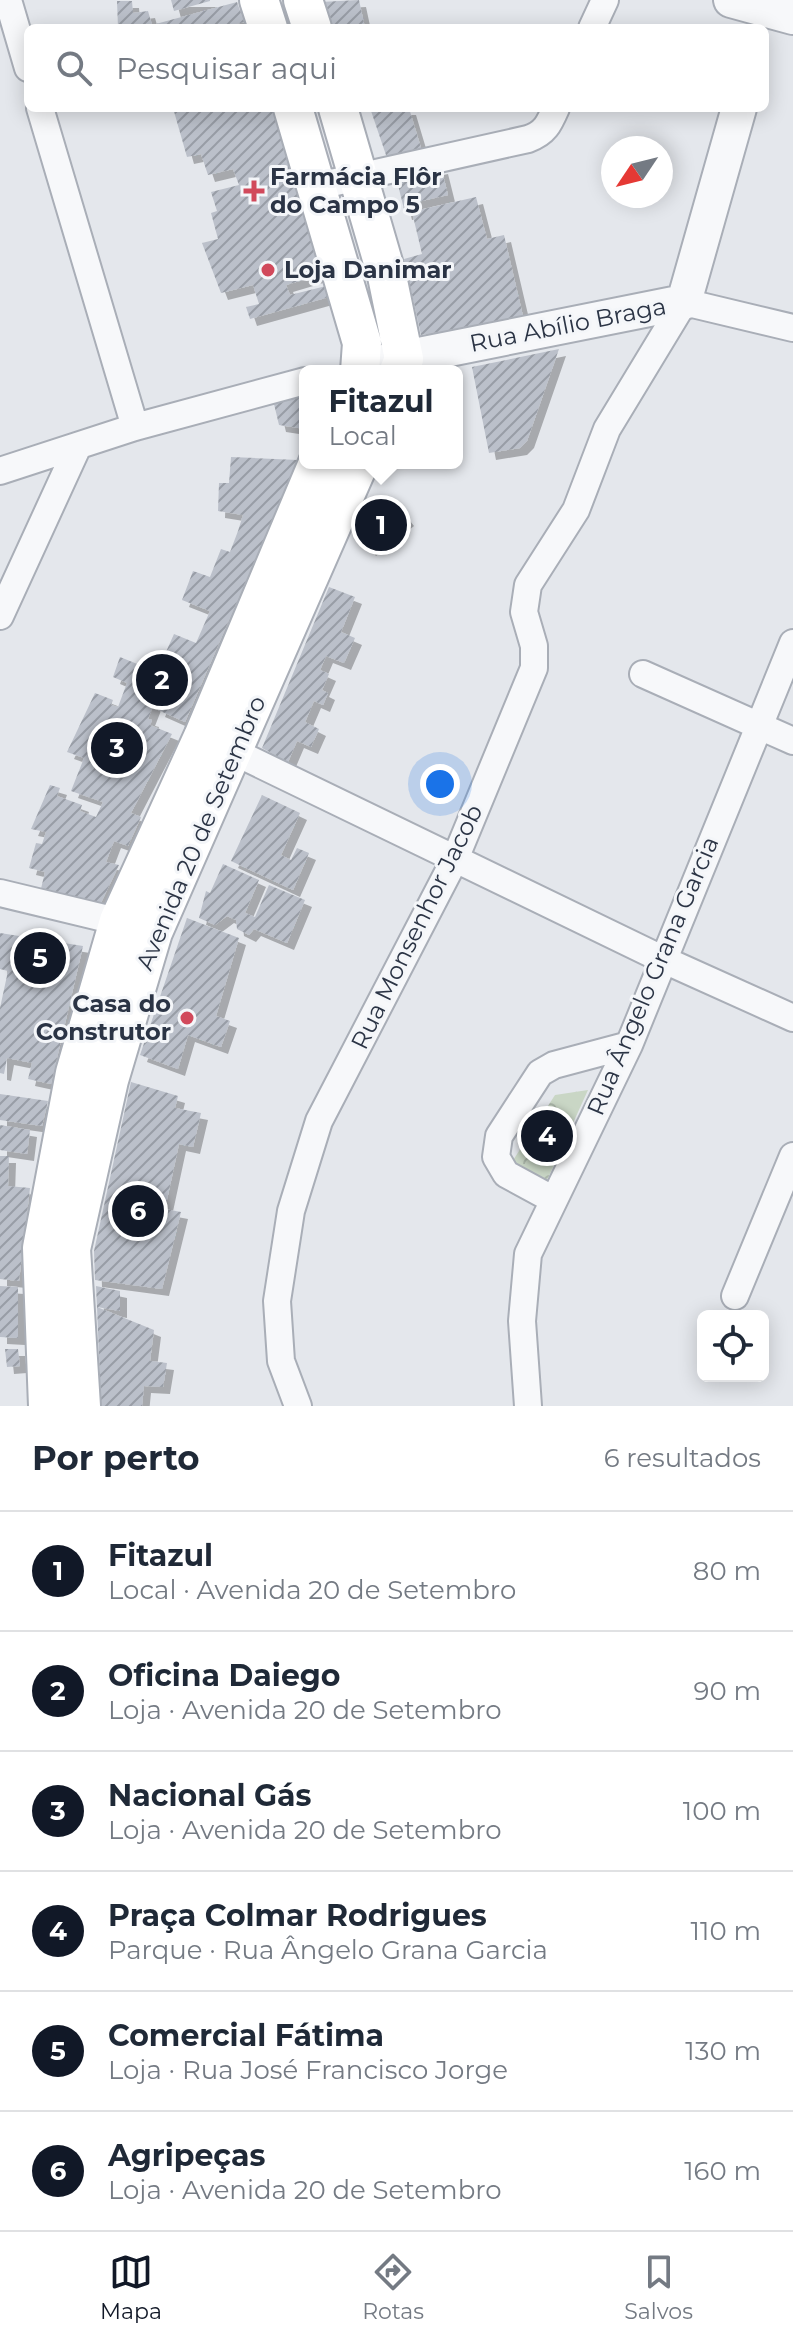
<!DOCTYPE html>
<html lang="pt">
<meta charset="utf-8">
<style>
:root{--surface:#fff;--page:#f2f2f3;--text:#1f2937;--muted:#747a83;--line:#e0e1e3;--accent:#111827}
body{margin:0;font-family:Montserrat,sans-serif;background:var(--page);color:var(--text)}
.controls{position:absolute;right:24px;bottom:24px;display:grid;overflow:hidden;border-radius:12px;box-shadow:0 4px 20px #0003}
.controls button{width:72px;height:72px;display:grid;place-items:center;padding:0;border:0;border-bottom:2px solid var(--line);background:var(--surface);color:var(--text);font:40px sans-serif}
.compass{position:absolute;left:601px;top:136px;width:72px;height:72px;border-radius:50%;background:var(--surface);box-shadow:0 4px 20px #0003;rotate:235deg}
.you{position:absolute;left:440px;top:784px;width:28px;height:28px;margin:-20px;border:6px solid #fff;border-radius:50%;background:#1a73e8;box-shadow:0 0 0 12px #1a73e833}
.badge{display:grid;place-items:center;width:52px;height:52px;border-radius:50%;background:var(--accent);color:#fff;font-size:26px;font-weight:700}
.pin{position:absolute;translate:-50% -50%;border:4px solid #fff;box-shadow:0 2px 8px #0006}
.popup{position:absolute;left:299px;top:365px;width:164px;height:104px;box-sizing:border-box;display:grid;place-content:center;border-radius:12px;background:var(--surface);filter:drop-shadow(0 2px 6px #0005);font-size:26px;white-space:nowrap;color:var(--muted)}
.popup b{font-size:30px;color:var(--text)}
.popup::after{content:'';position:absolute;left:50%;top:100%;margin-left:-16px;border:16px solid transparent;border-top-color:var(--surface)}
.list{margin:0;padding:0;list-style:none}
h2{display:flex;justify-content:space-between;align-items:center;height:104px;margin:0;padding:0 32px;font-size:34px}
h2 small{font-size:26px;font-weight:400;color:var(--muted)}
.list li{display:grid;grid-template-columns:52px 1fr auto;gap:24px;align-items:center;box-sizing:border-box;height:120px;padding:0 32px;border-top:2px solid var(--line)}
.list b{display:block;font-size:30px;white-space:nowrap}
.list p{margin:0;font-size:26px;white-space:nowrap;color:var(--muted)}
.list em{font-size:26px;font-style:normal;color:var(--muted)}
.icon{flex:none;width:44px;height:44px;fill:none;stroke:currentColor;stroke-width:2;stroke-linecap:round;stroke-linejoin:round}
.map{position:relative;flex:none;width:793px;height:1406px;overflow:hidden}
.search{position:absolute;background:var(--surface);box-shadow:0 4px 20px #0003;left:24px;right:24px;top:24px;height:88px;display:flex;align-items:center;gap:20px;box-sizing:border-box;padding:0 28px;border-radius:12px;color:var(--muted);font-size:30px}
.sheet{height:824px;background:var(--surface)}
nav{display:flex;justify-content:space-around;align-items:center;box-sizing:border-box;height:112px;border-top:2px solid var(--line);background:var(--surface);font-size:22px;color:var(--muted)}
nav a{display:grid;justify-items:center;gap:4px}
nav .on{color:var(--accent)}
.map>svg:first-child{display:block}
</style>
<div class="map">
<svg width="793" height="1406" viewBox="0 0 793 1406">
<defs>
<pattern id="forest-crowns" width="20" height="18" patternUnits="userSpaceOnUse" patternTransform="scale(2)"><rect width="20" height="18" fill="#c9d6c5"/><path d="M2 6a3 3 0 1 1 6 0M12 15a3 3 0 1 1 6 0" fill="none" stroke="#adb8ab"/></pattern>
<pattern id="building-hatch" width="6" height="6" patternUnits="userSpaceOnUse" patternTransform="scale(2)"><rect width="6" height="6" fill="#bbc0ca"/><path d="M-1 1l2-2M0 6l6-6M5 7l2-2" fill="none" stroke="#989da6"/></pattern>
<filter id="shadow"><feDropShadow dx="7" dy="7" stdDeviation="0" flood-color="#0004"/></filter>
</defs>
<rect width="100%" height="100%" fill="#e4e7ec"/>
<path fill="url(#forest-crowns)" d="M588 1090 544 1187 510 1165 555 1095Z"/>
<path fill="url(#building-hatch)" filter="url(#shadow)" d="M171 0H210V1L174 11Z
M359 0 365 28H329L320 2Z
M117 1H132L133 13 148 11 152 25 237 2 244 22 221 28H118Z
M173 108H272L323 274 286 285 290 295 326 286 329 297 250 319 246 307 259 304 253 285 221 293 202 243 218 239 211 213 217 211 211 192 239 185 233 169 208 175 201 154 187 157Z
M370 108H409L421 148 387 158Z
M441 167 448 195 417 202 419 210 476 197 487 239 504 235 523 316 421 335 404 259 422 254 412 212 405 213 396 177Z
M559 349 527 441 520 448 489 453 472 367Z
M305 395V429L279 425 274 404Z
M231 457 298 460 185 722 158 710 163 698 157 696 148 719 152 720 150 725 172 734 131 813 141 817 128 846 114 841 106 862 119 865 97 911 39 897 45 872 29 868 36 843 42 844 46 832 31 829 50 785 60 788 57 796 82 805 80 811 96 817 103 802 71 791 84 758 67 752 95 693 113 700 111 705 118 707 127 683 113 677 120 657 157 672 174 634 196 643 210 611 182 600 193 571 210 577 221 549 230 552 238 531 243 515 218 511 219 483H229Z
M392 500 407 519 369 549 354 531Z
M329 587 355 597 341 632 355 638 344 663 326 656 320 670 329 674 322 690 328 693 323 705 314 701 305 722 319 729 311 747 297 741 288 762 262 748Z
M262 795 300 813 281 855 291 860 297 848 309 853 293 890 231 861Z
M223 864 259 880 245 913 255 917 269 885 305 900 287 943 254 929 249 935 237 929 236 920 227 916 215 925 199 918 206 891 210 893Z
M187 918 239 938 216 1016 230 1021 221 1047 188 1035 178 1069 140 1055Z
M0 933 83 946 51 1084 28 1079 32 1063 7 1058 4 1074 0 1073V1008L8 971 0 969Z
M131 1082 178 1096 175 1108 201 1113 193 1147 179 1144 165 1209 181 1212 162 1289 95 1280 94 1251Z
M0 1094 48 1101 42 1126 0 1120Z
M0 1125 30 1130 27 1154 0 1150Z
M0 1156H9L8 1186 30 1188 19 1281 0 1279Z
M0 1286 18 1287V1338L0 1337Z
M96 1286 120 1291V1311L97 1307Z
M97 1307 154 1330 150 1361 167 1363 163 1387 144 1386 142 1406H101Z
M5 1349H18L20 1366 7 1367Z"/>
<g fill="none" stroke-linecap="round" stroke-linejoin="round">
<defs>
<path id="minor" d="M8 0 28 68
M592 28 605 0
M40 108 135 427
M318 186 528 139C545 133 549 124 556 108
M0 471 135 427 305 381
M0 616 78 446
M643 674 793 741
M218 744 662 959 793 1018
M0 893 133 925
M552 1199 506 1174 496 1157 499 1136 540 1073 554 1065 629 1045
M735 1296 793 1156
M298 1406 281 1361 277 1301 291 1211 319 1121 455 859 534 668V646L524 612 528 585 576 510 607 429 684 302 793 328
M528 1406 522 1321 528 1254 629 1045 793 643"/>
<path id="tertiary" d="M731 0 793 17
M379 363 684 302 739 108"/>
<path id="secondary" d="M259 0 268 28
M303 0 312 28
M293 108 362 343 360 371
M338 108 387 276 404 359 399 371
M48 1406 42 1248 75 1073 119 921 203 737 318 463
M81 1406 71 1249 109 1080 153 932 359 463"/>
</defs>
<use href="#minor" stroke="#a9aeb7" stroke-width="30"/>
<use href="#tertiary" stroke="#a9aeb7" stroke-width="38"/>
<use href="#secondary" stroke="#a9aeb7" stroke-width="42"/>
<use href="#minor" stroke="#f7f8fa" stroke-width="26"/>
<use href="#tertiary" stroke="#f7f8fa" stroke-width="34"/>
<use href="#secondary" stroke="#fff" stroke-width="38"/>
</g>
<g fill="#d1495b" stroke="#f4f6f9" stroke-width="3">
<path d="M250 179h8v8h8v8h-8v8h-8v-8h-8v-8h8z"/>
<circle cx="268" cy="270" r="8"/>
<circle cx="187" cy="1018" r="8"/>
</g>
<g text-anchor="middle" stroke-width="6" stroke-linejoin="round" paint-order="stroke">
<g font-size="24" font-weight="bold" fill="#2b3445" stroke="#f4f6f9" text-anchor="start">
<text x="270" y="185">Farmácia Flôr<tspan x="270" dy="28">do Campo 5</tspan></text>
<text x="284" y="278">Loja Danimar</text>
<text x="171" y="1012" text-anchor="end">Casa do<tspan x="171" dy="28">Construtor</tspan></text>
</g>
<g font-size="24" fill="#2b3445" stroke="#f4f6f9">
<text transform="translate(568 325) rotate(-11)" y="8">Rua Abílio Braga</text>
<text transform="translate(201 833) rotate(-67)" y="8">Avenida 20 de Setembro</text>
<text transform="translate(417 927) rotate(-64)" y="8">Rua Monsenhor Jacob</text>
<text transform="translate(653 976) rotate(-67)" y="8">Rua Ângelo Grana Garcia</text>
</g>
</g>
</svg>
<div class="controls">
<button><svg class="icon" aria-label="locate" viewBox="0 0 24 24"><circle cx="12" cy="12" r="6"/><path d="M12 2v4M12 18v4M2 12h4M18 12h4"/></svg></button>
</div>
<svg class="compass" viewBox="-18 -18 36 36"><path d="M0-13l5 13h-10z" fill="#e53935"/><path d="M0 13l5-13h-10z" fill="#747a83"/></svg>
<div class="you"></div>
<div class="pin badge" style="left:381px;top:525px">1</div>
<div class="popup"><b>Fitazul</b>Local</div>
<div class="pin badge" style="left:162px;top:680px">2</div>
<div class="pin badge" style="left:117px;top:748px">3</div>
<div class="pin badge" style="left:547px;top:1136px">4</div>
<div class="pin badge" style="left:40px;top:958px">5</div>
<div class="pin badge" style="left:138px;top:1211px">6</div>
<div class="search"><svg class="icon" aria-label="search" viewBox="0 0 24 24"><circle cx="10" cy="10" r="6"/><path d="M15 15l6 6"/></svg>Pesquisar aqui</div>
</div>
<section class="sheet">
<h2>Por perto<small>6 resultados</small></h2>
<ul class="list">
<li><span class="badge">1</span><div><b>Fitazul</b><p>Local · Avenida 20 de Setembro</p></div><em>80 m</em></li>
<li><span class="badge">2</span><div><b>Oficina Daiego</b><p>Loja · Avenida 20 de Setembro</p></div><em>90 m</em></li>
<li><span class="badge">3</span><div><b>Nacional Gás</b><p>Loja · Avenida 20 de Setembro</p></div><em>100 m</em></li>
<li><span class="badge">4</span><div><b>Praça Colmar Rodrigues</b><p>Parque · Rua Ângelo Grana Garcia</p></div><em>110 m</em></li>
<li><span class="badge">5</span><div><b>Comercial Fátima</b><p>Loja · Rua José Francisco Jorge</p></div><em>130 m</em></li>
<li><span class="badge">6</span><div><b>Agripeças</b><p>Loja · Avenida 20 de Setembro</p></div><em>160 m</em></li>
</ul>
</section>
<nav>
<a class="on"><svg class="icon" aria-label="map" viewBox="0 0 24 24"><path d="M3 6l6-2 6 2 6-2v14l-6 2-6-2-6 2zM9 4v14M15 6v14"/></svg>Mapa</a>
<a><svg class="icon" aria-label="directions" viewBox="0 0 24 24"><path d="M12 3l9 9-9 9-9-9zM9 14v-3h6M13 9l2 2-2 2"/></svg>Rotas</a>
<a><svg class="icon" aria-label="saved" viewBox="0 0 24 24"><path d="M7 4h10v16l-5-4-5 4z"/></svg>Salvos</a>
</nav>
